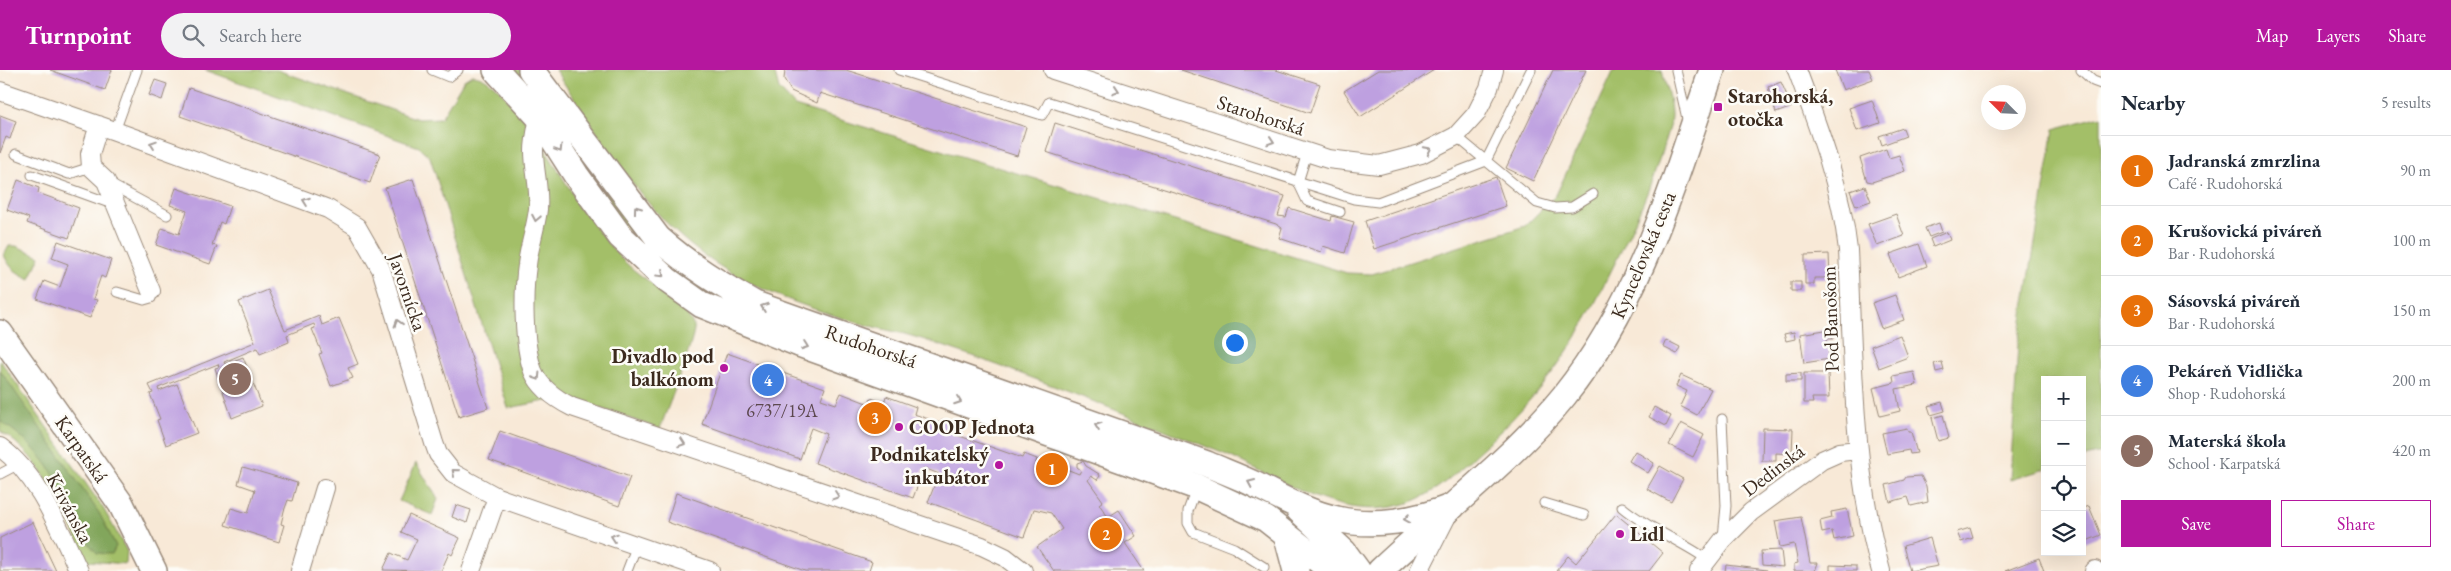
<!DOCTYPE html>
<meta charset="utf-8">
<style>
:root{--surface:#fff;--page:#f2f2f3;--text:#1f2937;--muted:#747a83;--line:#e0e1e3;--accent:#b5179e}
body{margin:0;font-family:"EB Garamond",serif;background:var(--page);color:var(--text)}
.controls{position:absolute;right:15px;bottom:15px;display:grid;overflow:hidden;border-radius:0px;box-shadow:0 5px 20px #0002}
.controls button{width:45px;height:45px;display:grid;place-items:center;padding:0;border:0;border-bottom:1px solid var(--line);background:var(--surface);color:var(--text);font:25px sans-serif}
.compass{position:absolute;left:1981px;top:15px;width:45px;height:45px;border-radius:50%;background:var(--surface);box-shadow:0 5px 20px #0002;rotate:294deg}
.you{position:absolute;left:1234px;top:272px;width:18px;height:18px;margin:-12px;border:4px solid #fff;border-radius:50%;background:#1a73e8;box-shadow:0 0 0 8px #1a73e833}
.badge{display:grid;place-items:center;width:32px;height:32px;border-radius:50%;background:var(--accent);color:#fff;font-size:16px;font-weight:700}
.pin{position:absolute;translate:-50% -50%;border:2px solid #fff;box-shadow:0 1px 5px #0006}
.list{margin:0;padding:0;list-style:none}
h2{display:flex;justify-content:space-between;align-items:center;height:65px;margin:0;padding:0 20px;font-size:21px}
h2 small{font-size:16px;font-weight:400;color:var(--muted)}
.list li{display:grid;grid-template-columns:32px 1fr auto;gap:15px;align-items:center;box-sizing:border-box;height:70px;padding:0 20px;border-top:1px solid var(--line)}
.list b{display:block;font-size:19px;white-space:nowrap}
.list p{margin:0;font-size:16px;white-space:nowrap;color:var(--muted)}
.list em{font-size:16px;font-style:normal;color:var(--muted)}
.actions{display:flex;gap:10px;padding:15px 20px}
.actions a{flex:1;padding:11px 0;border:1px solid var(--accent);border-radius:0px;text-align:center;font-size:18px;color:var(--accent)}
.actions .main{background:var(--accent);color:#fff}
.icon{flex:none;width:28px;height:28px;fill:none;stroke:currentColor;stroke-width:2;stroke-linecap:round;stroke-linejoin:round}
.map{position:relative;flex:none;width:2101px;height:501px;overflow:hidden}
header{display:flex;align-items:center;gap:30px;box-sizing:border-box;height:70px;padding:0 25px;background:var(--accent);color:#fff}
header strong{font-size:24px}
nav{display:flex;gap:28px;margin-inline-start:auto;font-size:18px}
.search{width:350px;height:45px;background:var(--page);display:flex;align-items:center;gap:12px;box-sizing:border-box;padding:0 18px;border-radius:28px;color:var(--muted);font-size:19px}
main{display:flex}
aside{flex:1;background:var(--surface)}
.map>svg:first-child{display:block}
</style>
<header>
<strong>Turnpoint</strong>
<div class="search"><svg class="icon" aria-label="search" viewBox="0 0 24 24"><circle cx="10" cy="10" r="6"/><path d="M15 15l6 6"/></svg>Search here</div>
<nav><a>Map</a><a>Layers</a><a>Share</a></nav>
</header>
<main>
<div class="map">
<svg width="2101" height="501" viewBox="0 0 2101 501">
<rect width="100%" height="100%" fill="#fdfcf7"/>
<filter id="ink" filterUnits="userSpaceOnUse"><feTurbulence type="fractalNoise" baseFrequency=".02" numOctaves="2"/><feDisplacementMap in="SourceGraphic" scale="10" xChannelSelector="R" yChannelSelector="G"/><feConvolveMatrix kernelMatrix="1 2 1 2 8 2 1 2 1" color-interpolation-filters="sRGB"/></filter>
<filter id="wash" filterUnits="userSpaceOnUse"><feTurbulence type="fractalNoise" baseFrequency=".0096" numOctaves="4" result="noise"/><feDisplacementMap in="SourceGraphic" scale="20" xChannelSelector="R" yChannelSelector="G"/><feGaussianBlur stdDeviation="1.12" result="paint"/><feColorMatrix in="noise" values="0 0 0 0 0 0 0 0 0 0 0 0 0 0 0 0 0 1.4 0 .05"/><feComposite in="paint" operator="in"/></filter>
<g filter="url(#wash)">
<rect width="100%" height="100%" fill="#f8e9d7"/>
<path fill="#a3bf67" stroke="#6f7442" d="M205 0H277L418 49 441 48 464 10 472 5C506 5 558 103 577 130 593 152 607 175 626 193 645 212 687 232 694 258 696 267 665 344 660 359L568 327 508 338 430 87 419 77Z
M510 0H523L711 219 707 226 687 212 629 161Z
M555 0H774L779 19 795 36 1347 203 1372 204 1525 156 1556 125 1614 0H1662C1665 14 1671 30 1671 45 1671 54 1666 65 1664 74 1649 128 1622 179 1597 229 1566 292 1528 337 1476 384 1454 405 1431 428 1401 435 1336 452 1279 407 1222 383 1123 343 1023 302 922 269 898 261 872 258 848 250 803 236 754 219 715 193 644 147 602 68 555 0Z
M2101 46V383L2082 388V310H2045V399L2010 410 2018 274 2054 59Z
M9 176H16L40 186 30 209C17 203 10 199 4 185Z
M0 290 103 438 127 481 126 494 88 491C65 446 45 388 0 361Z
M416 393 438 429 432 445 399 431Z"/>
<path fill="#82a65c" stroke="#5e683d" d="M0 300 99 443 116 476 112 484 97 483C75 460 71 436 56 409 43 385 22 365 0 351Z"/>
<g id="blocks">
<path fill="#bea0e0" d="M50 0H112L105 20Z
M785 0H846L1026 57 1017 86 820 23 817 33 791 21 784 9Z
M1181 0H1276L1320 14 1310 43Z
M1378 0H1434L1360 47 1344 21Z
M1553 0H1586L1533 111 1506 98Z
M1835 0H1869L1873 9 1843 20Z
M155 10 167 14 162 30 149 25Z
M1781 12 1792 37 1776 43 1768 17Z
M189 18 380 84 370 113 180 46Z
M1872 30 1880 53 1857 61 1849 38Z
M0 45 16 51 10 69 6 67 0 83Z
M1055 53 1285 126 1278 146 1286 147 1289 138 1331 151 1332 146 1354 152 1345 183 1323 176 1321 182 1279 168 1282 158 1276 154 1046 82Z
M1903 58 1906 66 1882 75 1879 66Z
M1886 79 1889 88 1899 85 1905 101 1872 112 1867 111 1860 88Z
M1496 107 1506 136 1374 179 1365 151Z
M413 109 488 338 459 347 385 118Z
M18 110 39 118 38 123 79 138 69 168 27 153 29 148 7 140Z
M1865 116 1871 131 1856 136 1850 121Z
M176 118 230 136 224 154 220 152 212 175 217 176 210 194 156 175 162 158 179 164 187 141 170 135Z
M1896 144 1904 166 1877 176 1868 154Z
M1939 153 1942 162 1929 167 1925 158Z
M1947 162 1950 170 1933 177 1930 169Z
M58 171 111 190 105 208 101 206 93 229 97 230 90 248 37 229 44 211 60 217 68 194 52 188Z
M1919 174 1927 196 1898 207 1890 184Z
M1829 184 1830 208H1814V214H1805V185Z
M1791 212H1801V221H1791Z
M268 220 285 260 319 246 322 255 339 248 358 294 348 298 353 308 331 316 319 284 322 283 312 259 315 258 314 254 287 265 289 272 260 284 257 278 224 292 225 294 243 287 262 336 232 348 215 298 219 297 218 294 158 318 159 321 177 314 197 363 166 375 157 350 160 349 150 324 153 323 149 315 255 272 239 232Z
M1895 225 1904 250 1881 258 1872 233Z
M1831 259 1833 269H1827L1830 289 1804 293 1800 264Z
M1794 262 1795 269 1786 271 1784 264Z
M1900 265 1908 287 1879 298 1871 276Z
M1666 270 1680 277 1677 284 1663 277Z
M727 283 825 318 821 329 836 334 841 323 869 334 871 328 884 333 886 326 916 337 914 344 940 353 942 349 957 354 954 364 1022 388 1024 384 1037 389 1036 393 1049 398 1051 393 1079 404 1081 400 1077 397V393L1083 391 1086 396 1099 404 1100 406 1097 410 1091 406 1088 410 1103 431 1099 434 1108 447 1119 440 1136 466 1125 473 1144 501H1054L1037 477 1062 459 1051 443 1034 439 1024 467 928 432 939 404 924 398 913 428 815 393 826 364 811 358 800 389 702 354Z
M1942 292 1944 300 1936 302 1934 293Z
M1914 302 1917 315 1896 319 1900 341 1880 346 1873 318 1894 313 1893 306Z
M1801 303V311H1786V304Z
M1804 303H1828L1829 328H1812L1813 333H1804Z
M1681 305 1711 319 1697 345 1680 336 1687 321 1676 316Z
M1942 332 1945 341 1931 345 1928 336Z
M1654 337 1671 346 1666 356 1649 347Z
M1943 345 1949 368 1938 371 1932 348Z
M1681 353 1704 365 1693 387 1669 375Z
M1763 358 1793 359 1792 384 1776 383V391H1762Z
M1907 358 1908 362H1911L1917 383 1910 384 1909 380 1887 384 1882 363Z
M500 361 630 407 619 436 489 390Z
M1635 381 1654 393 1648 403 1629 391Z
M1660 396 1683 409 1671 432 1647 419Z
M243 397 297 413 292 431 288 430 284 441 281 454 284 455 279 472 225 455 231 438 248 443 255 420 238 414Z
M1921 406 1926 416 1928 432 1911 436 1908 427 1890 432 1886 415 1904 410 1906 407Z
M676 423 872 492 869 501H805L667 452Z
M456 435 471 440 467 453 452 447Z
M2089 436 2101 465 2084 472 2082 439Z
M1847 439 1853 466 1834 470 1832 461 1822 463 1820 451 1832 448 1831 442Z
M1616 444 1663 483 1649 501H1556L1568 486 1576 493Z
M409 445 460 468 452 485 449 483 441 501 383 500 391 483 407 490 417 469 401 462Z
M1801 447 1810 493H1818L1815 501H1794V494L1798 493 1794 474 1780 477 1775 451Z
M33 452 56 501H0V468Z
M1970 458 1973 468 1961 472 1957 462Z
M1930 468 1938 496 1910 501 1903 476Z
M1781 480 1783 497 1762 495 1761 481Z
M2039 488 2044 501H2005Z
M1726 495 1767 500V501H1725Z
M1830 495 1856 496V501H1830Z"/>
</g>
</g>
<g filter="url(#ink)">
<use href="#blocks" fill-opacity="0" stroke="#9a8a7a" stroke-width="1"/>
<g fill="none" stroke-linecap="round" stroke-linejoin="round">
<defs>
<path id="lane" d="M432 0 449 7 458 0
M899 0 1042 45 1049 32 1354 129 1378 132 1486 91 1531 0
M1676 0 1688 53
M2081 0 2093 11 2101 14
M115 61 137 0
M1456 66 1537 133 1555 138 1572 137 1593 124
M1307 83 1298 112 1307 131 1340 142
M16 84 69 104 91 97
M32 105 115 135
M108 113 167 145
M117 222 144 230 151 228V221
M1722 349 1726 436 1723 468
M0 404 19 394
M1196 419 1188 441V453L1193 462 1234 478 1264 497
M1544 433 1584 445
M1622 437C1648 459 1680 470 1708 490
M627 501 637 475"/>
<path id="street" d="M1053 0 1328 89 1379 95 1421 84 1456 66 1476 44 1489 18 1494 0
M1797 0C1819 59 1841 117 1848 180 1853 288 1852 396 1881 501
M0 21 115 61 328 139 357 157 381 199 434 373 438 384 453 403 497 427 710 501
M539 47C537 58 534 70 534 81 534 101 540 119 538 139 536 158 529 176 527 195 523 224 523 274 533 301 540 318 556 329 572 337L982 476 1005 487 1023 501
M99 55 90 84 91 97 106 111 151 221
M0 377C40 407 58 457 79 501
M300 501 325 418
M471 501 497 427
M1419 501 1446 448
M1699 501 1723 470 1751 442 1822 390 1840 382 1857 380
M2094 501 2095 500"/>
<path id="secondary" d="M496 0 539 47 576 105 620 166 667 210 702 235 799 274 1197 417 1266 449 1332 501
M531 0 658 168C688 195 720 214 755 234L1207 394C1223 401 1240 407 1256 415 1282 428 1308 443 1337 449 1374 458 1418 450 1453 436
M0 263 121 434 154 501
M1299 440 1344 482 1358 501
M1287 467 1296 501
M1380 501C1441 443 1510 392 1564 326 1641 230 1673 114 1712 0"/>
</defs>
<use href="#lane" stroke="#9a8a7a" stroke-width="11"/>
<use href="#street" stroke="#9a8a7a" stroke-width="20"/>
<use href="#secondary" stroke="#9a8a7a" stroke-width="28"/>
<use href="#lane" stroke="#fff" stroke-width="9"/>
<use href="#street" stroke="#fff" stroke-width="18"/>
<use href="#secondary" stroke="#fff" stroke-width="25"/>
</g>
<defs><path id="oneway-chevron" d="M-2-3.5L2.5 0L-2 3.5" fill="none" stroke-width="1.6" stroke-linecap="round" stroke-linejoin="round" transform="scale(1.25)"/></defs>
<g stroke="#a79f9a">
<use href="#oneway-chevron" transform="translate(1116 20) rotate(18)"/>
<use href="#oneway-chevron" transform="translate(1271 71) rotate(18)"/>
<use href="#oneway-chevron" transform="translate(153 74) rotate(-161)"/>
<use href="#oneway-chevron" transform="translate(559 79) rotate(58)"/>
<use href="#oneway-chevron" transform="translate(1428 80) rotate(-27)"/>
<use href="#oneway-chevron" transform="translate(306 131) rotate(-160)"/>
<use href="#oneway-chevron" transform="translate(637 139) rotate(-126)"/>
<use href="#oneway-chevron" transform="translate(536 148) rotate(101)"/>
<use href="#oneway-chevron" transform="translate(661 204) rotate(43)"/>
<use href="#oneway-chevron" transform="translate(764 237) rotate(-159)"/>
<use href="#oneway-chevron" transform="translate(398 253) rotate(-107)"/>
<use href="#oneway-chevron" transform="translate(805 276) rotate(20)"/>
<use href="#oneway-chevron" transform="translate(537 307) rotate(58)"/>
<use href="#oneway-chevron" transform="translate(958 331) rotate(20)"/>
<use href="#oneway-chevron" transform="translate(1098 356) rotate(-160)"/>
<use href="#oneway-chevron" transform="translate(682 373) rotate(19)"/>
<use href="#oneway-chevron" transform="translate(455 402) rotate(-139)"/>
<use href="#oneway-chevron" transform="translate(1251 413) rotate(-156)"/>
<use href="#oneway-chevron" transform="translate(836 426) rotate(19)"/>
<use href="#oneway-chevron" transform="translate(1407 449) rotate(171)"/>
<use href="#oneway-chevron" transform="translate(614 467) rotate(-161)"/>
</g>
</g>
<g fill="#b5179e" stroke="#fdfcf7" stroke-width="2">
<rect x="1713" y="32" width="10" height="10" rx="2.5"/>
<circle cx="724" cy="298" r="5"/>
<circle cx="899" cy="357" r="5"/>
<circle cx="999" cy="395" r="5"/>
<circle cx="1620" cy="464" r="5"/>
</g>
<g text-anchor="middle" stroke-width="5" stroke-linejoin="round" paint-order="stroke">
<g font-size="18" fill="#5c484e">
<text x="782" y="347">6737/19A</text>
</g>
<g font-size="20" font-weight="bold" fill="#3b2a1e" stroke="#fdfcf7" text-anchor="start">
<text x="1728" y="33">Starohorská,<tspan x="1728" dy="23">otočka</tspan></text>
<text x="714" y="293" text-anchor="end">Divadlo pod<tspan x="714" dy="23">balkónom</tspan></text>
<text x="909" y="364">COOP Jednota</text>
<text x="989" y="391" text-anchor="end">Podnikatelský<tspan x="989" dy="23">inkubátor</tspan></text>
<text x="1630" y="471">Lidl</text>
</g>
<g font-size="20" fill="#3b2a1e" stroke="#fdfcf7">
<text transform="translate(1261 45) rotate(18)" y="7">Starohorská</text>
<text transform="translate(1643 185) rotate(-67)" y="7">Kynceľovská cesta</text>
<text transform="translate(408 222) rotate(71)" y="7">Javornícka</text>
<text transform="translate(1830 249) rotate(-92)" y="7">Pod Banošom</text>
<text transform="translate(871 276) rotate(19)" y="7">Rudohorská</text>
<text transform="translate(82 379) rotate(55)" y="7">Karpatská</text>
<text transform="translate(1773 400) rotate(-37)" y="7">Dedinská</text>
<text transform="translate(70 438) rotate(62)" y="7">Krivánska</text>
</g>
</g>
</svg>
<div class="controls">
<button>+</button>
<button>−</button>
<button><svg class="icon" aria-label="locate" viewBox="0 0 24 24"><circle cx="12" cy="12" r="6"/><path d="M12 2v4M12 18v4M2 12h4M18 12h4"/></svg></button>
<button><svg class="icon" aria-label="layers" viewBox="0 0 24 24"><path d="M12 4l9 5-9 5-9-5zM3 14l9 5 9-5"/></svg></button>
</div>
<svg class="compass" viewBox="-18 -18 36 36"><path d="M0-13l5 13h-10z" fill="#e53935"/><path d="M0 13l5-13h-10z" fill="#747a83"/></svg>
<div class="you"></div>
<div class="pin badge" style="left:1052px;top:399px;background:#e8710a">1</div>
<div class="pin badge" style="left:1106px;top:464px;background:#e8710a">2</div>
<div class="pin badge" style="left:875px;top:348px;background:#e8710a">3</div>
<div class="pin badge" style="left:768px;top:310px;background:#3f7fe0">4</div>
<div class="pin badge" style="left:235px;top:309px;background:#8d6e63">5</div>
</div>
<aside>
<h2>Nearby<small>5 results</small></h2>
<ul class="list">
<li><span class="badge" style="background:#e8710a">1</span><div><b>Jadranská zmrzlina</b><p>Café · Rudohorská</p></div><em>90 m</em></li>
<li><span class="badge" style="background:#e8710a">2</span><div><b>Krušovická piváreň</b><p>Bar · Rudohorská</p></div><em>100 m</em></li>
<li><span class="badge" style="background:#e8710a">3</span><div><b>Sásovská piváreň</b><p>Bar · Rudohorská</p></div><em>150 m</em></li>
<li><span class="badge" style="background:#3f7fe0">4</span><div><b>Pekáreň Vidlička</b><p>Shop · Rudohorská</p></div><em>200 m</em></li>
<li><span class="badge" style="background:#8d6e63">5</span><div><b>Materská škola</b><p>School · Karpatská</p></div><em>420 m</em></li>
</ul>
<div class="actions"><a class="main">Save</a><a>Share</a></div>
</aside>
</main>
